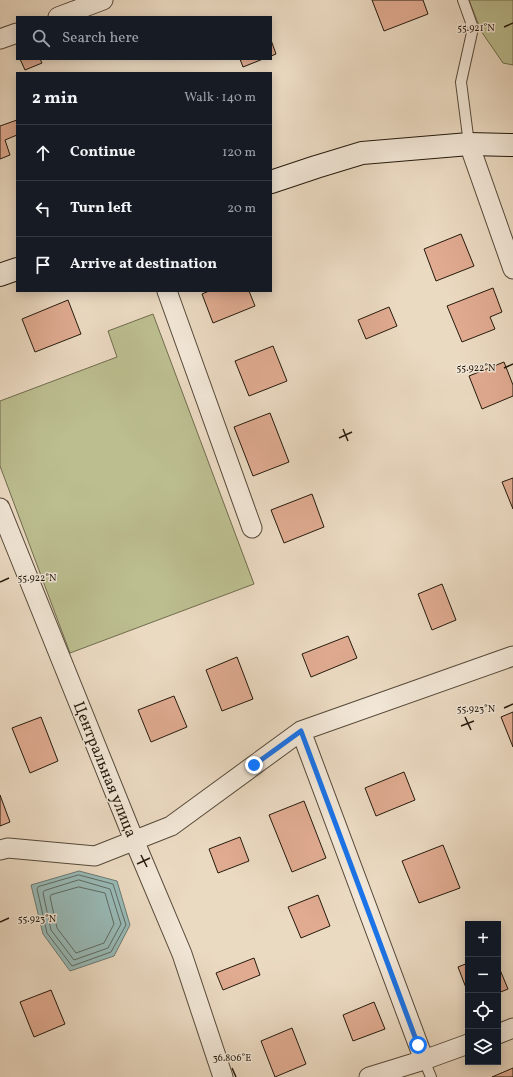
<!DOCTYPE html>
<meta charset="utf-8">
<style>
:root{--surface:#171b24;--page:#242831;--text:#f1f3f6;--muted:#9ea1a6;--line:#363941}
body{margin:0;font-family:Vollkorn,serif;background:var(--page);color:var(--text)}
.controls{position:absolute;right:12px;bottom:12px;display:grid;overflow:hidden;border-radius:0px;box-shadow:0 2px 10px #0003}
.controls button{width:36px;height:36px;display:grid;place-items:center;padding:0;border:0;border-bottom:1px solid var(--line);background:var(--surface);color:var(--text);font:20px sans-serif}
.stop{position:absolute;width:12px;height:12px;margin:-9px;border:3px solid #1a73e8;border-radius:50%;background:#fff}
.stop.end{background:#1a73e8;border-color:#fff;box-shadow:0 1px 4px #0008}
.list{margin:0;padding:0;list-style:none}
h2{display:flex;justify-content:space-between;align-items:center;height:52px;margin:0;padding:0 16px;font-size:17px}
h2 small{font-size:13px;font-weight:400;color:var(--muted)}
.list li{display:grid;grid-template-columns:26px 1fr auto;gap:12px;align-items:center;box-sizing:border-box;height:56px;padding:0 16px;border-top:1px solid var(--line)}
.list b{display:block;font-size:15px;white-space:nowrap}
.list em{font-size:13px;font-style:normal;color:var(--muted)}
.icon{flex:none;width:22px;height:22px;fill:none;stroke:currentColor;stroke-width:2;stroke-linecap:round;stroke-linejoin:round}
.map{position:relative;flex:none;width:513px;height:1077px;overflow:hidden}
.search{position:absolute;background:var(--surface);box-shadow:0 2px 10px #0003;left:16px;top:16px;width:256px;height:44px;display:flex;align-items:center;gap:10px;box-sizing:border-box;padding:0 14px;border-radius:0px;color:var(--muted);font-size:15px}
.panel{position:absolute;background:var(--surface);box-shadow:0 2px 10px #0003;left:16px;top:72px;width:256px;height:220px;border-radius:0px}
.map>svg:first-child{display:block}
</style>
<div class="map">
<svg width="513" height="1077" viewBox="0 0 513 1077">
<rect width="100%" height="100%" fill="#ebdac2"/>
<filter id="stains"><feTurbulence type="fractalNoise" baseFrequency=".005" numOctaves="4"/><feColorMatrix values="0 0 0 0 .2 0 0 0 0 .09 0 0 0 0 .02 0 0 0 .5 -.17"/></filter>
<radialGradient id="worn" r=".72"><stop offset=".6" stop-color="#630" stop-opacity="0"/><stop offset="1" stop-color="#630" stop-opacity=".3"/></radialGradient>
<path fill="#bcbe90" stroke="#706c4e" d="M469 0H513V65L503 63 481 31Z
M153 314 254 584 70 653 0 466V401L117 357 108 331Z"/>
<path fill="#98bab7" stroke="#6a7a73" d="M79 871 117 881 130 925 114 956 70 971 43 934 31 885Z"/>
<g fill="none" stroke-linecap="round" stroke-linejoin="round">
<path stroke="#5e6a62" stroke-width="1" d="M79 875 113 884 126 925 111 952 72 966 47 933 37 889 38 887Z
M79 880 110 889 121 924 108 948 74 960 51 930 43 893 44 891Z
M79 887 105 893 114 924 104 943 76 953 57 928 50 897 51 895Z"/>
</g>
<path fill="#e0ab91" stroke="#251a0d" d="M372 0H423L428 14 384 31Z
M271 40 276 54 271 56Z
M20 59H40L42 63 25 70Z
M240 59H263L243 67Z
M17 120V135L5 140 10 155 0 159V126Z
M461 234 474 266 436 281 424 249Z
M493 288 502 312 490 317 495 329 462 342 447 306Z
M209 291H249L255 306 213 323 202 294Z
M68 300 81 334 35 352 22 319Z
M389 307 397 326 366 339 358 320Z
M273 346 287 381 249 396 235 361Z
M504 362 513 385V396L482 409 469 376Z
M270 413 289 462 253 476 234 427Z
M513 478V509L502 482Z
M312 494 324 527 284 543 271 510Z
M442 584 456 620 432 630 418 594Z
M348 636 357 658 311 677 302 654Z
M237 657 253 699 222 711 206 670Z
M174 696 187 727 151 742 138 710Z
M513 712V747L501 717Z
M41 717 58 761 30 773 12 728Z
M404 772 415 800 376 816 365 788Z
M0 795 10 822 0 826Z
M304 801 326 858 292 872 269 815Z
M240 837 249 861 218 873 209 849Z
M443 845 460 888 419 903 402 861Z
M318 895 330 926 301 938 288 907Z
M254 958 260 975 223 990 216 973Z
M468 963V993L458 967Z
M498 965 508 989 498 993Z
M51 990 65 1024 34 1037 20 1002Z
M374 1002 385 1029 353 1041 343 1015Z
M292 1028 306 1064 275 1077 261 1041Z
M513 1068V1077H492Z"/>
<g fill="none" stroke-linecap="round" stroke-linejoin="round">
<defs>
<path id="lane" d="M463 0 473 28 461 82 469 144
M424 1060 431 1077"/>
<path id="street" d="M58 17 103 0
M0 39 17 33
M469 144 513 269
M167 291 252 528
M0 508 134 840 182 954 223 1077
M301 731 424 1060
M0 850 8 848 95 856 171 826 301 731 513 656
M498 1034 513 1028
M369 1077 424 1060 468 1044"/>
<path id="secondary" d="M271 182 316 167 362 153 469 144 513 145
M0 275 17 269"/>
</defs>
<use href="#lane" stroke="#564a3a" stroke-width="12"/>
<use href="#street" stroke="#564a3a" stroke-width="21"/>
<use href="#secondary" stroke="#251a0d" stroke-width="24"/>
<use href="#lane" stroke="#f2e7d7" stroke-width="10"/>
<use href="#street" stroke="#f2e7d7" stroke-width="19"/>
<use href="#secondary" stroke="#f2e7d7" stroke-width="22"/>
</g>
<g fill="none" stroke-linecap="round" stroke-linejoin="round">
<path stroke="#1a73e8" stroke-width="5" d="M254 765 301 731 418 1045"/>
</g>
<path fill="none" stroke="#251a0d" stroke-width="1.5" d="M504 27 513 23M504 368 513 364M343 429 348 441M339 438 352 432M0 582 9 578M504 708 513 704M465 717 471 730M461 726 474 721M141 855 147 867M137 864 150 858M0 922 9 918M232 1068 236 1077"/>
<g text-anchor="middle" stroke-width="3" stroke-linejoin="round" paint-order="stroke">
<g font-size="16" fill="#251a0d" stroke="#f2e7d7">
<text transform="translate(106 769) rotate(68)" y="6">Центральная улица</text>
</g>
</g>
<g font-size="10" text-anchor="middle" fill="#251a0d" stroke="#f2e7d7" stroke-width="3" stroke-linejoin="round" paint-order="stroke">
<text x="476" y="31">55.921°N</text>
<text x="476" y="371">55.922°N</text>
<text x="37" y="581">55.922°N</text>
<text x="476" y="712">55.923°N</text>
<text x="37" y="922">55.923°N</text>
<text x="232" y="1061">36.806°E</text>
</g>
<rect width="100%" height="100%" filter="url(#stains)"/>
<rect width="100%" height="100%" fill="url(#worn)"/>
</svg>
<div class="controls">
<button>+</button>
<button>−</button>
<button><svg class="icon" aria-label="locate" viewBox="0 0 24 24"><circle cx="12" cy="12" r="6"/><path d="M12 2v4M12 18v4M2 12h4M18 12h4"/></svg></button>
<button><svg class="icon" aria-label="layers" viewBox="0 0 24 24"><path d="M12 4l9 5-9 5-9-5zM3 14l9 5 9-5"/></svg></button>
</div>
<div class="stop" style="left:418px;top:1045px"></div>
<div class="stop end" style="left:254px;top:765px"></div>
<div class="search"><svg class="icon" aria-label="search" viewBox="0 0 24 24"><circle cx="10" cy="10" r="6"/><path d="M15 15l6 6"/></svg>Search here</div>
<section class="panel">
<h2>2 min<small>Walk · 140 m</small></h2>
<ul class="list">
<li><svg class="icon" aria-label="ahead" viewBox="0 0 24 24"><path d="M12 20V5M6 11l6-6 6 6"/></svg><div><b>Continue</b></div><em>120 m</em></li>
<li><svg class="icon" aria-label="left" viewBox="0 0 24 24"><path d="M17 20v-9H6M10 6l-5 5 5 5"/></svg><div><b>Turn left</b></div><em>20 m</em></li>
<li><svg class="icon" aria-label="arrive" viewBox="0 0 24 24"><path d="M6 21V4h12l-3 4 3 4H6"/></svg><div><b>Arrive at destination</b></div></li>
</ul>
</section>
</div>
